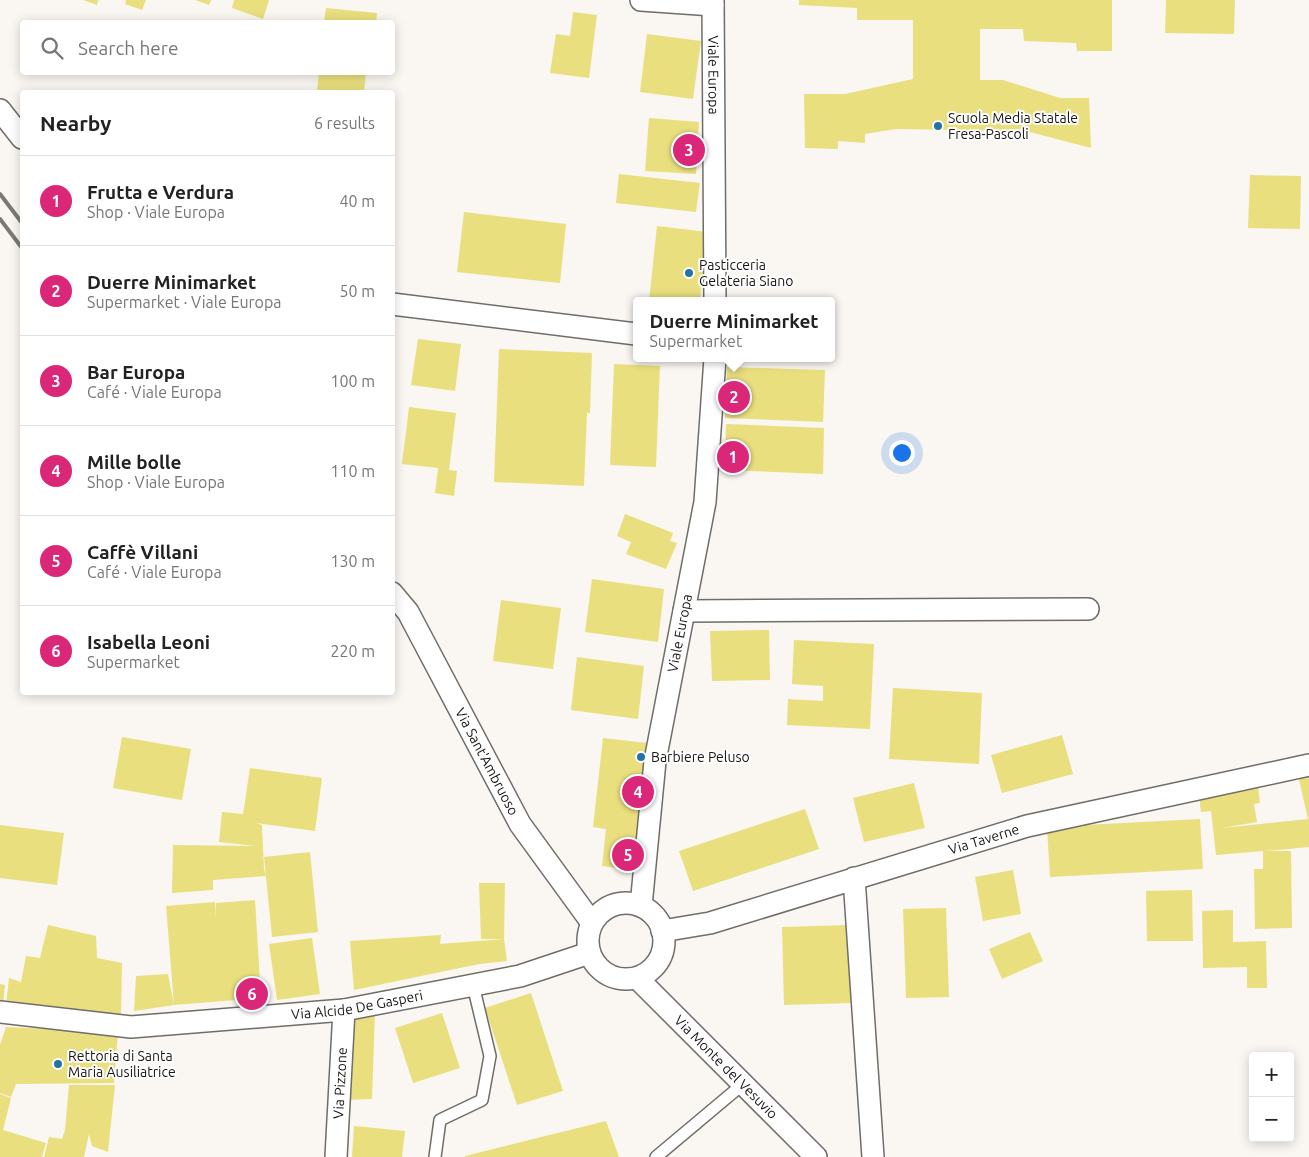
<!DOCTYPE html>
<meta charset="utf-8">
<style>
:root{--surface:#fff;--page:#f6f6f6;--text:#222;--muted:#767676;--line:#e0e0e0;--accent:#db2777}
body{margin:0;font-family:Ubuntu,sans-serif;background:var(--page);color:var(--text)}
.controls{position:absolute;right:15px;bottom:15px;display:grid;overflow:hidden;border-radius:5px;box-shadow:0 2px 12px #0003}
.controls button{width:45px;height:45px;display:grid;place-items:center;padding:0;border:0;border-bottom:1px solid var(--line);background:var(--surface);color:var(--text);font:25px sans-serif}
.you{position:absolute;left:901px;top:452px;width:18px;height:18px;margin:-12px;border:4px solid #fff;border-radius:50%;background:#1a73e8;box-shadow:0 0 0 8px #1a73e833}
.badge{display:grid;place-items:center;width:32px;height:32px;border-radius:50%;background:var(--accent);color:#fff;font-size:16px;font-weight:700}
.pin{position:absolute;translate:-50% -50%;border:2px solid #fff;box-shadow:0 1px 5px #0006}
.popup{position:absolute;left:633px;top:297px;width:202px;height:65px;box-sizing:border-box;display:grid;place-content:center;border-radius:5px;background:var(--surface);filter:drop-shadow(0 1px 4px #0005);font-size:16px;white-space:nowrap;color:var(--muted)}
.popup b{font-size:19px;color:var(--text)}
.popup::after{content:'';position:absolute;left:50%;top:100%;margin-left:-10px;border:10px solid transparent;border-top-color:var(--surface)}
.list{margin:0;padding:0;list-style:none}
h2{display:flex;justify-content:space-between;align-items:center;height:65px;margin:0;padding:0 20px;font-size:21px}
h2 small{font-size:16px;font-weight:400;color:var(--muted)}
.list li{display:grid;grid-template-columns:32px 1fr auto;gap:15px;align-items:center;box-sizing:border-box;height:90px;padding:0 20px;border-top:1px solid var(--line)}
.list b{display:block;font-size:19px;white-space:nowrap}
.list p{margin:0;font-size:16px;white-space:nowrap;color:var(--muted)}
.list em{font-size:16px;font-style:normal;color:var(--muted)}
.icon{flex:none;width:28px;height:28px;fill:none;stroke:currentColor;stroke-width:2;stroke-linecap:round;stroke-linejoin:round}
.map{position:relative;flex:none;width:1309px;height:1157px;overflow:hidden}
.search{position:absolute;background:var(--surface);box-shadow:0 2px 12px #0003;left:20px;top:20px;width:375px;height:55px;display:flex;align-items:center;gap:12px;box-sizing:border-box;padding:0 18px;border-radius:5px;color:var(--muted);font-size:19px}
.panel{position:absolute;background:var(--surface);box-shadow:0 2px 12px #0003;left:20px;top:90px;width:375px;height:605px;border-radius:5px}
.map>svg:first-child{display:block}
</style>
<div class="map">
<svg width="1309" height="1157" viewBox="0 0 1309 1157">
<rect width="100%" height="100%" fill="#faf6f2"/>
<path fill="#e9df7e" d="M83 0H98L97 5Z
M126 0H146L142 10 125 4Z
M195 0H211L209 5Z
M234 0H269L263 19 232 8Z
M799 0H1112V51H1077L1076 43 1024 41 1023 29H980V80H1003L1060 98H1089L1091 148 1026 131 896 129 865 134V143L838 141V149L805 148 804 94H845L913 79V20H857V8L799 5Z
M1166 0H1235L1234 34 1165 33Z
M326 8 377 13 376 22H324Z
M573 12 597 15 589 78 550 73 556 34 570 36Z
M647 34 701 41 693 99 640 92Z
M319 72H366L364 92H317Z
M649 118 699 122 696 174 645 171Z
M619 174 700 183 696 212 616 203Z
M1250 175 1301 176 1300 229 1248 228Z
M464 212 566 224 560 283 457 272Z
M657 226 707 232 700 301H649Z
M418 339 461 344 455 391 411 385Z
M499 349 592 353 590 413H587L584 486 494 482Z
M614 364 660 366 656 467 610 465Z
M727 367 825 370 823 422 725 418Z
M409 407 456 413 449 470 457 471 454 496 435 493 438 468 402 464Z
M726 424 824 428 823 474 725 470Z
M625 514 673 533 670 541 677 543 666 569 626 554 631 542 617 536Z
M592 579 664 589 658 642 585 632Z
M501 600 561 608 553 669 493 661Z
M769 630 770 680 712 681 710 631Z
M794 640 874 644 870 729 787 725 788 699 823 701V686L792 684Z
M577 657 644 666 638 719 571 710Z
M893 688 982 693 979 764 889 759Z
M1062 735 1073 774 1002 793 991 755Z
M122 737 191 749 182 800 113 788Z
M603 738 648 743 633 870 602 866 606 829 593 827Z
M250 768 322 778 315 831 256 823 262 825 264 869 266 876 213 880V890L172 893 173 845 257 846 219 842 222 812 243 814 242 821Z
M1309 772V847L1267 851H1291L1292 928 1255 929 1254 869H1263V851L1216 855 1211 811 1201 812 1199 795 1258 786 1260 803 1254 804 1257 822 1222 828 1308 819 1298 775Z
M914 783 925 828 864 842 853 798Z
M805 809 819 849 693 891 679 851Z
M1200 819 1203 869 1050 877 1047 827Z
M0 825 64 833 57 885 0 878Z
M310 852 318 932 272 937 264 857Z
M1013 870 1021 914 983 921 975 877Z
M479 883H505L504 939 507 961 479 964 354 990 350 941 441 935 440 944 504 939H481Z
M1192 890 1193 941H1147L1146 891Z
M255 900 261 998 174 1005 134 1011 136 976 168 974 174 1005 166 906 215 902 216 918V903Z
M946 908 949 997 906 998 903 909Z
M1233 910V942L1266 941 1267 988H1247V967L1203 968 1202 911Z
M48 925 96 936 97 958 122 963 121 1014 53 1011 6 1005 9 978 21 982 26 956 40 958Z
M849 925 851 1003 784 1005 782 927Z
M1030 932 1043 961 1002 979 989 949Z
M312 938 320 994 277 1000 269 944Z
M0 984 5 985 3 1005 0 1004Z
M531 993 563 1091 517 1105 485 1008Z
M375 1012 372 1099 345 1100 347 1027 357 1016Z
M442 1013 460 1068 413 1083 395 1028Z
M6 1027 118 1032 114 1083 16 1084 11 1097 0 1093V1045Z
M69 1085H115L108 1152 92 1146 89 1134 84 1157H44L49 1137 62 1139 65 1130Z
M0 1094 11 1098 3 1130 46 1143 42 1157H0Z
M606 1121 619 1157H465V1156Z
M354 1126 405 1131 402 1157H352Z"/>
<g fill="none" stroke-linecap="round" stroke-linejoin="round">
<defs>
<path id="lane" d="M435 1157 440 1120 482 1100 490 1056 473 985
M656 1157 743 1084"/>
<g id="street">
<path d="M641 0 713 5"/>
<path id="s1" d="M713 0 715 301"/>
<path d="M0 110 22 138"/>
<path d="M392 304 636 334"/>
<path id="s2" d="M392 593 408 612 520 824 592 923"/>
<path d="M684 611 1088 609"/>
<path d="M854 878 873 1157"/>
<circle cx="626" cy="941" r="38"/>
<path id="s3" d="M641 906 655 761 705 502 715 358"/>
<path id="s4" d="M662 931 710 923 1027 826 1309 765"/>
<path id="s5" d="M637 978 816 1157"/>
<path id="s6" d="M0 1012 131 1027 344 1010 520 976 589 953"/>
<path id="s7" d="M336 1157 344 1010"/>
</g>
</defs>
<use href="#lane" stroke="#706d69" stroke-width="14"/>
<use href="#street" stroke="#706d69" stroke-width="24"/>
<use href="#lane" stroke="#fff" stroke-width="11"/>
<use href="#street" stroke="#fff" stroke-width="21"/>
<path stroke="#7b7976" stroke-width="4" d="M0 194 22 223
M0 219 22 248"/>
</g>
<g fill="#2573a5" stroke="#fff" stroke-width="2">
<circle cx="938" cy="126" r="5"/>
<circle cx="689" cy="273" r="5"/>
<circle cx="641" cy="757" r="5"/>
<circle cx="58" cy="1064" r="5"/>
</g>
<g text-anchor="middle" stroke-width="4" stroke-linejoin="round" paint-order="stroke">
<g font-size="14" fill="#171614" stroke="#fff">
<text dy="5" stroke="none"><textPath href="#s1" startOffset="75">Viale Europa</textPath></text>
<text dy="5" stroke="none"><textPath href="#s3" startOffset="276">Viale Europa</textPath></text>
<text dy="5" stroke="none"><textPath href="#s2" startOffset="194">Via Sant'Ambruoso</textPath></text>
<text dy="5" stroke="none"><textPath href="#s4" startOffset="335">Via Taverne</textPath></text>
<text dy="5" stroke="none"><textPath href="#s6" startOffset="359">Via Alcide De Gasperi</textPath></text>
<text dy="5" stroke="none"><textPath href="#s5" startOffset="126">Via Monte del Vesuvio</textPath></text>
<text dy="5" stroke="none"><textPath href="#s7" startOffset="74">Via Pizzone</textPath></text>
</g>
<g font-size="14" fill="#171614" stroke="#fff" text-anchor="start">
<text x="948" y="123">Scuola Media Statale<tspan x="948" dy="16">Fresa-Pascoli</tspan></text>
<text x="699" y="270">Pasticceria<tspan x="699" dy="16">Gelateria Siano</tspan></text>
<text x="651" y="762">Barbiere Peluso</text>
<text x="68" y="1061">Rettoria di Santa<tspan x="68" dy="16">Maria Ausiliatrice</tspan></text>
</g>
</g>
</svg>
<div class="controls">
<button>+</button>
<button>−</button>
</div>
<div class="you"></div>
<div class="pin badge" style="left:733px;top:457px">1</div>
<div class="pin badge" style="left:734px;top:397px">2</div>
<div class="popup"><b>Duerre Minimarket</b>Supermarket</div>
<div class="pin badge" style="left:689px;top:150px">3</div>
<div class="pin badge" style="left:638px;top:792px">4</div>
<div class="pin badge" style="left:628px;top:855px">5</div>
<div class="pin badge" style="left:252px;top:994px">6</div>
<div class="search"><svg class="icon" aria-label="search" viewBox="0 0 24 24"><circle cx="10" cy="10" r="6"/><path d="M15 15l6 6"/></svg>Search here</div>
<section class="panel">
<h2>Nearby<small>6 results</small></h2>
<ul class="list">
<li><span class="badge">1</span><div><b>Frutta e Verdura</b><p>Shop · Viale Europa</p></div><em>40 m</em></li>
<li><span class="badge">2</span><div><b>Duerre Minimarket</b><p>Supermarket · Viale Europa</p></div><em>50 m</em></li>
<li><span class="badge">3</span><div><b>Bar Europa</b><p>Café · Viale Europa</p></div><em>100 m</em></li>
<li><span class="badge">4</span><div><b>Mille bolle</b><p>Shop · Viale Europa</p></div><em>110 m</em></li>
<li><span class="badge">5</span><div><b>Caffè Villani</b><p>Café · Viale Europa</p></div><em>130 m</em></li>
<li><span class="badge">6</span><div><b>Isabella Leoni</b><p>Supermarket</p></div><em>220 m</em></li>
</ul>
</section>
</div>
